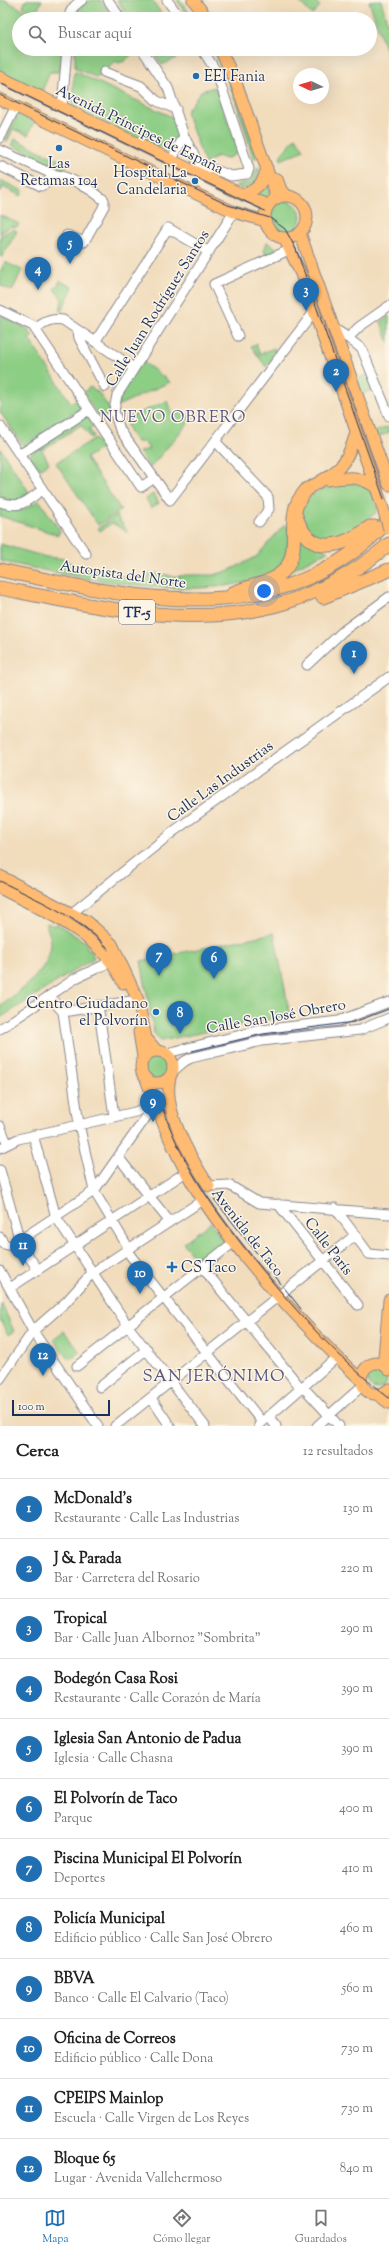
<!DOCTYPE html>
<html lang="es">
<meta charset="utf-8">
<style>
:root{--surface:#fff;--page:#f2f2f2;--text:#222;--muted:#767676;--line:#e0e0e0;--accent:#1f6fb2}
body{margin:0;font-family:"Sorts Mill Goudy",serif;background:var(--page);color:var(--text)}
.compass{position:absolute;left:293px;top:68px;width:36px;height:36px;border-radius:50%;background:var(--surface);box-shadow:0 4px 16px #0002;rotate:274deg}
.scale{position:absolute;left:12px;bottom:10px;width:98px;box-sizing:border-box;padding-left:4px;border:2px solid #1b2f5e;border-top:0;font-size:11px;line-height:14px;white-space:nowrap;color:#1b2f5e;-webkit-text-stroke:3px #fcf5e5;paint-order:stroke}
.you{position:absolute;left:264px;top:591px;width:14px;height:14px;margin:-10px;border:3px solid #fff;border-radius:50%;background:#1a73e8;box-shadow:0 0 0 6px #1a73e833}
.badge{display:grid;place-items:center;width:26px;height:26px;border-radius:50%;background:var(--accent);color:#fff;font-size:13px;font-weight:700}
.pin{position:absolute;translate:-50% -33px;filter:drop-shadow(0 1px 2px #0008)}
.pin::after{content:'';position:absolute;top:21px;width:14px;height:12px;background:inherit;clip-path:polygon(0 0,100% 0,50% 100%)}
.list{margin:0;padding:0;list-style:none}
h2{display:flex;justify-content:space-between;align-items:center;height:52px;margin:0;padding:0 16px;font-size:17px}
h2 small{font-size:13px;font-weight:400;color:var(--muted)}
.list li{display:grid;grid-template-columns:26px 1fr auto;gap:12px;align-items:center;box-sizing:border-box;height:60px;padding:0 16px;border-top:1px solid var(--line)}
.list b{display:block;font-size:15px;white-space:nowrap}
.list p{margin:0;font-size:13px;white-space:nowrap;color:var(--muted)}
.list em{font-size:13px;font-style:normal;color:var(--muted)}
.icon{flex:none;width:22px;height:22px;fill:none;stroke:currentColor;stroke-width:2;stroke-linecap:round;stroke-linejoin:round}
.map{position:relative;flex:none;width:389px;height:1426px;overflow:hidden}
.search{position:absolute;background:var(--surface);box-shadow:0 4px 16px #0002;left:12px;right:12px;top:12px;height:44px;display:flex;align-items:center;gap:10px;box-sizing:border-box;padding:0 14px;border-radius:22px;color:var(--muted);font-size:15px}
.sheet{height:772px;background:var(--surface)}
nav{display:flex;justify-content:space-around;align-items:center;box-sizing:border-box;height:56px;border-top:1px solid var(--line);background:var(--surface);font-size:11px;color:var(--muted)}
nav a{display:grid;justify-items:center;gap:2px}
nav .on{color:var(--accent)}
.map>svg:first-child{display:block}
</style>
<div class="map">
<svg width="389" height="1426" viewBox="0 0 389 1426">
<rect width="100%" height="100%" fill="#fcf5e5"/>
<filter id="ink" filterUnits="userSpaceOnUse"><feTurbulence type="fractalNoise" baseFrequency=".025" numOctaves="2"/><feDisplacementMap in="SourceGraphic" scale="8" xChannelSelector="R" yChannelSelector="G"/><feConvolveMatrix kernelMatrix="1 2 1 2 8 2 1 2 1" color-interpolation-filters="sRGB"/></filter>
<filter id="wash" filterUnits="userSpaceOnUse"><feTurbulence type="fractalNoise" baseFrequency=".012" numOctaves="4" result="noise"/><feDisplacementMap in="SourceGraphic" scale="16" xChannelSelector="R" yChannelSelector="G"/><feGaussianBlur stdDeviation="0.9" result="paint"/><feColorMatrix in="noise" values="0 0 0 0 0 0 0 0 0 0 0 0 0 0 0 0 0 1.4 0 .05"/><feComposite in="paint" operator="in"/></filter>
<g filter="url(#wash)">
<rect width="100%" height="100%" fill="#f1dcbc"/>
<path fill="#8dce85" stroke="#547e72" d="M0 0H5L40 19H19V49H62L60 72H50L42 91 0 71Z
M26 0H42L36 13 23 7Z
M90 0H100L115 19H74L78 8Z
M117 0H152L163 16 171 19H130Z
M177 0H180L194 19H189Z
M298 0H314L320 6 312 15Z
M381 0 389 29V61L369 1Z
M75 49H134L135 51 125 61 118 63 116 61 97 78 75 68Z
M151 49H178L174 56 176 58 162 65Z
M211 49H215L234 90 258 157 253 159C245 127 229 76 211 49Z
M76 72 174 118 181 135 158 148 72 107 74 73Z
M215 87 239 152 226 159 218 156 205 164 186 112 201 91Z
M18 114 34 122 28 135 13 129 7 142 5 141Z
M296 137 304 150 281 160 280 156Z
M15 139 67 164 64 170 12 145Z
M260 168 256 182 245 189 236 187V185L250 182 257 169Z
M266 177 271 193 264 200 254 194Z
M0 180 23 191 21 196 3 187 0 193Z
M269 217a16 16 0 1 1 32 0a16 16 0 1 1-32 0Z
M0 215 19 224 17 227 11 226 0 234Z
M13 229 17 231 2 257 0 256V236Z
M267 242 276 248 275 252 266 255 264 251Z
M5 262 22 270 12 291 0 285V272Z
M60 281 73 287 61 312 60 311 62 299 54 289 56 288Z
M0 315 26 328 33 336 29 339 71 403 77 399 82 407 24 447 0 412Z
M389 316V343L381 322Z
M258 343 256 345 260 354 274 348 276 353 266 367 251 346Z
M142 361 170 382 117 406 121 394Z
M368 374 374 389 362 394 356 379Z
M90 387 98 392 112 412 101 420 83 393Z
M167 401 173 416 183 411 186 416H194L150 468 139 452 149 449 144 442H137L131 435 125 419Z
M87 415 94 426 89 429 94 436 91 438 81 425 42 450 49 463 40 469 29 455Z
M388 427 389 433 376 437 374 432Z
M95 438 102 448 86 458 121 510 98 525 56 463Z
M0 448 31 495 17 502 0 497Z
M349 482C369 485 373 492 378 511L346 536 322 540 307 531C305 526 302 521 302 516 300 492 332 485 349 482Z
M153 494 159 503 151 508 146 499Z
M39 500 60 531 58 535 0 516V506C19 513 22 512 39 500Z
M116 515 128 532 112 523 100 531 98 528Z
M285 524C292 530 288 542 287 550 285 558 281 567 274 573 269 576 262 577 256 579 190 602 69 576 0 561V544L46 557 66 559 78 569 97 568 113 576 148 578 150 573 168 575 174 577 186 575H214L230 570 256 557Z
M297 535 328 551 287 572Z
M47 923 54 926 56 923 88 944 86 947 91 950 94 958 0 1018V1007C20 989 49 973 51 944 52 936 46 930 47 923Z
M274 933 290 1015 160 1041 154 1033 141 961Z
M144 1067a13 13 0 1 1 26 0a13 13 0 1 1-26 0Z
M211 1222 225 1243 200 1264 183 1243Z
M1 1303 14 1331 8 1335 0 1319Z
M64 1331 80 1352 69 1359 53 1339Z
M367 1379a10 10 0 1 1 20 0a10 10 0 1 1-20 0Z"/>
</g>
<g filter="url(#ink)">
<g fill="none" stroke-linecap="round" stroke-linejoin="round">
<defs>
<path id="minor" d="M108 0 121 19
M167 0 181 19
M69 19C69 10 75 5 82 0
M142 49 168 88 184 136 198 163 231 176 247 174 249 169 216 71 202 49
M104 72 141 86 157 101 176 109
M62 107 67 49
M0 138 16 106
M0 150 52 174C69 176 91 189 104 200V206L84 242 67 235
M171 161 184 136
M0 166 41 186 48 182 52 174
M234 212 117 395 114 411 120 430 170 500 314 312
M0 310 33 326 141 487 153 479
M333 328 344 335 362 349 389 416
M35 329C44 322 51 318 63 320L134 368
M78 331 79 338 105 387
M238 336 214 284 289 250
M348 338 359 327 389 306
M95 342 168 228 209 252
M0 426 86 554
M216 442 268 497 269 509 259 522
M19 455 89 410
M0 502C21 509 26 502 42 490
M307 665 343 631 389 597
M72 913 174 831 389 677
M49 996 63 1012
M98 1005 114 1116
M63 1012 79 1124 94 1191 128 1247 130 1255 262 1422
M63 1012 131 1001
M0 1029 76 978 104 965 111 956
M167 1053 261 1030 339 1021 389 1002
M173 1071 185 1061 191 1058 262 1041 360 1030 389 1018
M0 1126 7 1143
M33 1135 56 1217 128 1326 205 1426
M0 1148 18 1139 135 1112C145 1108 149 1106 152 1095
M119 1158 169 1221
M0 1170 21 1245 38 1270
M209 1186 229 1185 259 1203 389 1214
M278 1204 358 1305
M335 1208 369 1254 389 1256
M0 1237 4 1244 11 1246 94 1191 149 1113
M202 1267 301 1388
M0 1271 33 1331 98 1426
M10 1288 186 1172
M77 1366 234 1242
M0 1379 33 1331 66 1302 92 1273 203 1200
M100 1387 147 1349
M303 1387 339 1426
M151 1398 170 1426
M268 1416 276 1426
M259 1425 337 1357
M115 1426 354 1236
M317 1426 362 1386"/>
<path id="major" d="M193 0 208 19
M220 49 235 80 275 192 274 199
M0 77 243 195 268 205
M0 99 234 212 265 221
M277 179 281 190 288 196
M243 195C257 189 263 184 267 168
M265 217a21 21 0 1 1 42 0a21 21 0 1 1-42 0Z
M300 233 389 485
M284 238 301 274 382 505
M328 480C350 477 357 475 376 487
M307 489C338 471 345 469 356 433
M0 876 88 922 112 944 138 1000 146 1038 156 1050
M0 888C45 912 101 933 123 983
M139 1032 143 1057
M141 1067a16 16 0 1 1 32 0a16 16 0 1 1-32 0Z
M170 1078C162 1110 192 1160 209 1186
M146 1079C161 1120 178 1163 203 1200 247 1266 303 1325 361 1380
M387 1367 384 1357 389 1300
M389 1370C378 1356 362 1365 361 1380 364 1395 378 1398 389 1389
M378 1395 389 1403"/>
<path id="highway" d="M296 516C309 559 343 547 370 527H374
M0 570C136 599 281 635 389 520
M0 588C142 616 267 648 389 544
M233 593C247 586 267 585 279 575 301 558 290 534 295 511 296 502 302 496 307 489
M323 597 389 570"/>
</defs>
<use href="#minor" stroke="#86868d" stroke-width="11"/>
<use href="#major" stroke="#86868d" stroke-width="13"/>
<use href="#highway" stroke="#86868d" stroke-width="15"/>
<use href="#minor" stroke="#fff" stroke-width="9"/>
<use href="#major" stroke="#ffbb71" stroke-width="11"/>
<use href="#highway" stroke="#ffbb71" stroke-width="13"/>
<path stroke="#1b2f5e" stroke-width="1" d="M0 83 265 211
M0 95 228 205 270 218 285 229 296 249 389 513
M0 881C37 900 78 916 107 947
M192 1051 263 1034 354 1022 389 1009
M159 1097C179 1163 218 1216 261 1268 300 1316 340 1360 389 1398
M214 1199 301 1309"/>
<defs>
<path id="major-bridge" d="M382 505 389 529"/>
</defs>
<use href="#major-bridge" stroke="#86868d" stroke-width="13" stroke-linecap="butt"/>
<use href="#major-bridge" stroke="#ffbb71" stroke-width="11"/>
</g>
</g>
<g fill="#1f6fb2" stroke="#fcf5e5" stroke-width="1.5">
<circle cx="196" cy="76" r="4"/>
<circle cx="59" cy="148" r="4"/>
<circle cx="195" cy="181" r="4"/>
<circle cx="156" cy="1012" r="4"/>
<path d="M170 1261h4v4h4v4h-4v4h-4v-4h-4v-4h4z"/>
</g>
<g text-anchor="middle" stroke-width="3" stroke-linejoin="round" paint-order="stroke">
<rect fill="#fcf5e5" stroke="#5e6a86" stroke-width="1" x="119" y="600" width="36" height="24" rx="3"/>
<g font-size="14" font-weight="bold" fill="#1b2f5e">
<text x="137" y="617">TF-5</text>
</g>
<g font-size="15" fill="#1b2f5e" stroke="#fcf5e5" text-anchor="start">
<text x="204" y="81">EEI Fania</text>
<text x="59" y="168" text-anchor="middle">Las<tspan x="59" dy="17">Retamas 104</tspan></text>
<text x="187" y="177" text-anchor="end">Hospital La<tspan x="187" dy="17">Candelaria</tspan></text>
<text x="148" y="1008" text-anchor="end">Centro Ciudadano<tspan x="148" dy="17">el Polvorín</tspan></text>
<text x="181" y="1272">CS Taco</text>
</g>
<g font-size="15" fill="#1b2f5e" stroke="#fcf5e5">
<text transform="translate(140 129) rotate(26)" y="5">Avenida Príncipes de España</text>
<text transform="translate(157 308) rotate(-58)" y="5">Calle Juan Rodríguez Santos</text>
<text transform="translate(123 574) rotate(8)" y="5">Autopista del Norte</text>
<text transform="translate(220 781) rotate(-36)" y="5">Calle Las Industrias</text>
<text transform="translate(276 1016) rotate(-10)" y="5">Calle San José Obrero</text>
<text transform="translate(248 1232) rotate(52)" y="5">Avenida de Taco</text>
<text transform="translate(329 1246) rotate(52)" y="5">Calle París</text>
</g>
<g font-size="16" letter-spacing="1" fill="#585683" stroke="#fcf5e5">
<text x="173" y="422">NUEVO OBRERO</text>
</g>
<g font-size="17" letter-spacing="1" fill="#585683" stroke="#fcf5e5">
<text x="214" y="1381">SAN JERÓNIMO</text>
</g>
</g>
</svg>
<svg class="compass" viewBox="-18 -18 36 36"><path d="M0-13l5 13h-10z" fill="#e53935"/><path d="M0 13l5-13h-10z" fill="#767676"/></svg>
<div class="scale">100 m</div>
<div class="you"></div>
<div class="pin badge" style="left:354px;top:674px">1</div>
<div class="pin badge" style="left:336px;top:392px">2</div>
<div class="pin badge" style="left:306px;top:311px">3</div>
<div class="pin badge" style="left:38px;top:290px">4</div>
<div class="pin badge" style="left:70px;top:264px">5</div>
<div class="pin badge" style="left:214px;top:979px">6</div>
<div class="pin badge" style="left:159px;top:976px">7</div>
<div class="pin badge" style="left:180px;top:1034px">8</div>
<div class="pin badge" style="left:153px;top:1122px">9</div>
<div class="pin badge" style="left:140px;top:1294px">10</div>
<div class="pin badge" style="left:23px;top:1266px">11</div>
<div class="pin badge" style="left:43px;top:1376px">12</div>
<div class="search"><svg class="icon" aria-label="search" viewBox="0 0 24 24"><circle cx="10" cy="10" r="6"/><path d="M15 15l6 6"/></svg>Buscar aquí</div>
</div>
<section class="sheet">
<h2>Cerca<small>12 resultados</small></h2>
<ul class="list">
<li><span class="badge">1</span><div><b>McDonald's</b><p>Restaurante · Calle Las Industrias</p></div><em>130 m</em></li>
<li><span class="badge">2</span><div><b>J &amp; Parada</b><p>Bar · Carretera del Rosario</p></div><em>220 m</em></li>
<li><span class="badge">3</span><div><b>Tropical</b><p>Bar · Calle Juan Albornoz &quot;Sombrita&quot;</p></div><em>290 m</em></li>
<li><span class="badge">4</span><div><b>Bodegón Casa Rosi</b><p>Restaurante · Calle Corazón de María</p></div><em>390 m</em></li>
<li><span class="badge">5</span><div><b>Iglesia San Antonio de Padua</b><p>Iglesia · Calle Chasna</p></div><em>390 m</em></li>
<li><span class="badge">6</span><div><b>El Polvorín de Taco</b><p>Parque</p></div><em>400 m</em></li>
<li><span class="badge">7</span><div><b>Piscina Municipal El Polvorín</b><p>Deportes</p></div><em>410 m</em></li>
<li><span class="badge">8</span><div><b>Policía Municipal</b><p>Edificio público · Calle San José Obrero</p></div><em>460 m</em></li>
<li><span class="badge">9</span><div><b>BBVA</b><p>Banco · Calle El Calvario (Taco)</p></div><em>560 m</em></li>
<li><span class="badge">10</span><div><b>Oficina de Correos</b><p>Edificio público · Calle Dona</p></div><em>730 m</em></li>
<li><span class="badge">11</span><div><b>CPEIPS Mainlop</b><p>Escuela · Calle Virgen de Los Reyes</p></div><em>730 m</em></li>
<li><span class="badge">12</span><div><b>Bloque 65</b><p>Lugar · Avenida Vallehermoso</p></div><em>840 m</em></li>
</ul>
</section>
<nav>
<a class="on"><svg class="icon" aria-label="map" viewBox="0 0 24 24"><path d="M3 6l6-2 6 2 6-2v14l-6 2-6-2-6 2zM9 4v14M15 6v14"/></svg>Mapa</a>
<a><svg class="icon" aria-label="directions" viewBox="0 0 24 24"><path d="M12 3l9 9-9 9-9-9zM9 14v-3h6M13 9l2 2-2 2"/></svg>Cómo llegar</a>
<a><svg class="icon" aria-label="saved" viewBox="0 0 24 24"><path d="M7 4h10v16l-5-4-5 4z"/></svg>Guardados</a>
</nav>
